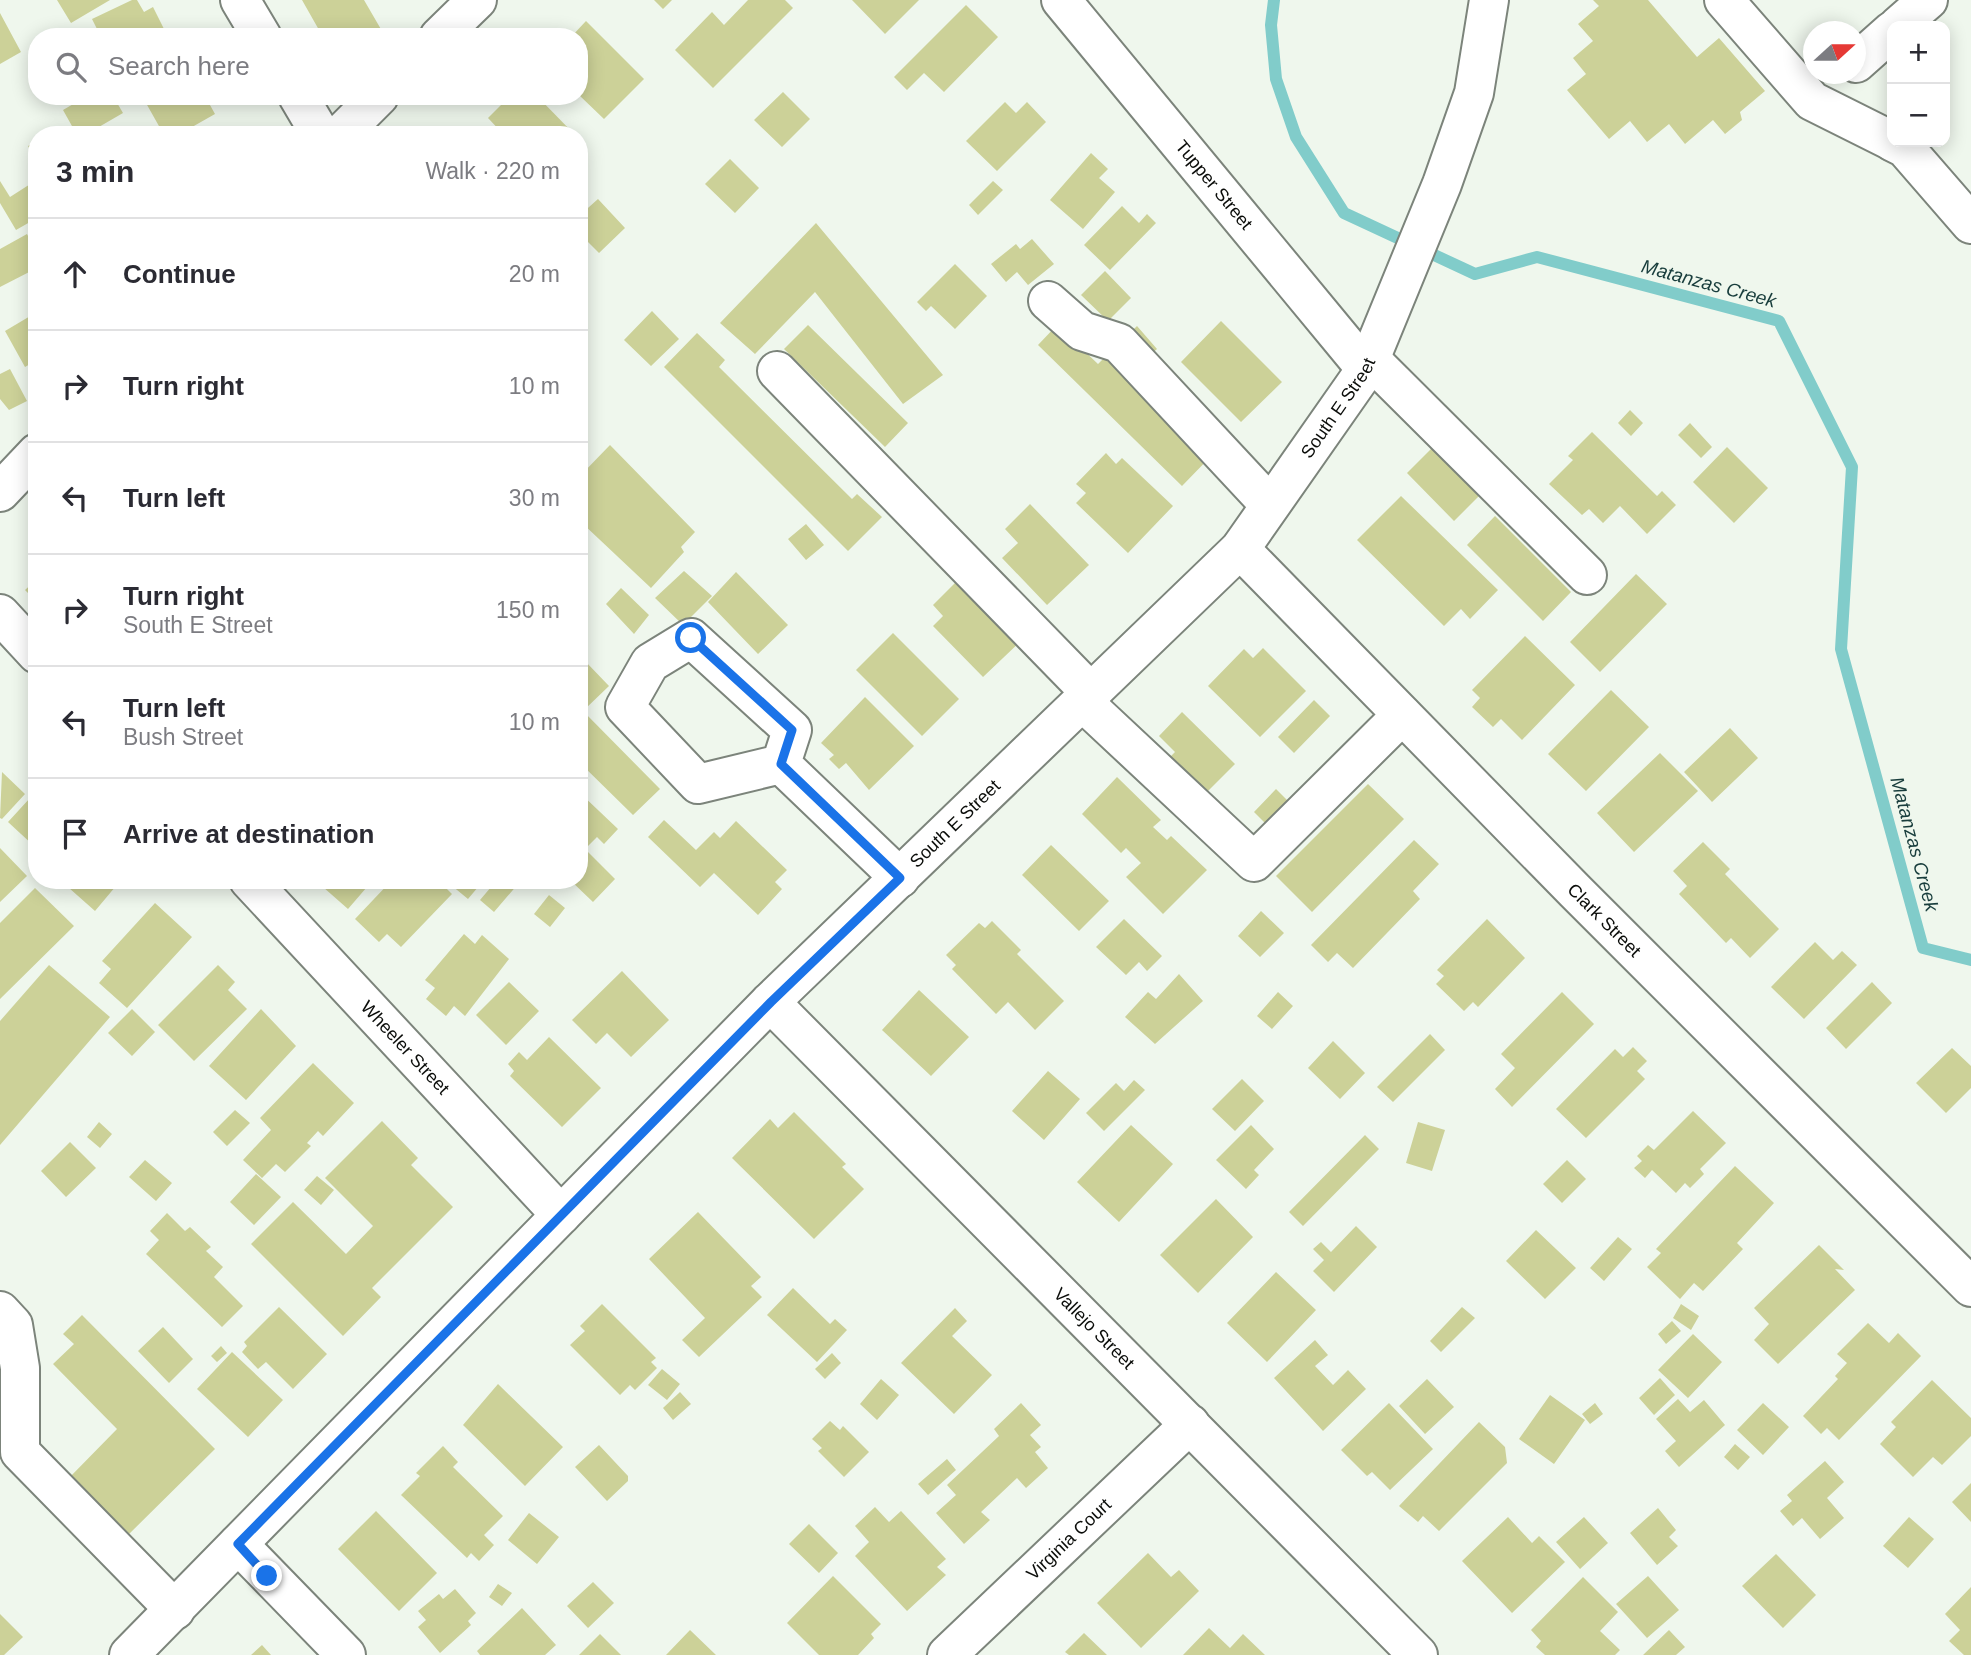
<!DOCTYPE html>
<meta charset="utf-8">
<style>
:root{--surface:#fff;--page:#f2f2f3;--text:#2b2b33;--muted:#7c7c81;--line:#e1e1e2}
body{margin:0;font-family:Helvetica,sans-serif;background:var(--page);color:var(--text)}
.controls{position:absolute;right:21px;top:21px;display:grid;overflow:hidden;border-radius:14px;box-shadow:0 4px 18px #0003}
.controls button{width:63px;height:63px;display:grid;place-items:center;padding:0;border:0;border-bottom:2px solid var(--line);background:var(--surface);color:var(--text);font:35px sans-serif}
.compass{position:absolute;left:1803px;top:21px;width:63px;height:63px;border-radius:50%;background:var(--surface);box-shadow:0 4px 18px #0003;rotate:69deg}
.stop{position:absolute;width:21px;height:21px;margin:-16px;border:5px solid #1a73e8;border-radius:50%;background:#fff}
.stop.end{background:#1a73e8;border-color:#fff;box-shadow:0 2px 7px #0008}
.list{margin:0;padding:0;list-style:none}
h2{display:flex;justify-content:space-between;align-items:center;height:91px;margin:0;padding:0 28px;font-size:30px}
h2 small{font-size:23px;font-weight:400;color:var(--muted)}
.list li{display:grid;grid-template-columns:46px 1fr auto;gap:21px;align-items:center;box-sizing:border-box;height:112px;padding:0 28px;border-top:2px solid var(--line)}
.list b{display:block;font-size:26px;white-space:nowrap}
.list p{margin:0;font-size:23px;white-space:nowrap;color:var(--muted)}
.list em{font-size:23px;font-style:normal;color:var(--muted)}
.icon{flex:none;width:38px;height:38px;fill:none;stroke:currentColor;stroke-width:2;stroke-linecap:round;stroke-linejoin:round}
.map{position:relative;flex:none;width:1971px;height:1655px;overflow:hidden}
.search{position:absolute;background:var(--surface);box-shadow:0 4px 18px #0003;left:28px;top:28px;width:560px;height:77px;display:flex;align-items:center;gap:18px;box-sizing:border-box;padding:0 24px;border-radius:28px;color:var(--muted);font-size:26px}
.panel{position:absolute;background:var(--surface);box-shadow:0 4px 18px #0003;left:28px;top:126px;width:560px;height:763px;border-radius:28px}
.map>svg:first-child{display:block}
</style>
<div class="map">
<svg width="1971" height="1655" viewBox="0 0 1971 1655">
<rect width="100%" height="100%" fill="#eff7ed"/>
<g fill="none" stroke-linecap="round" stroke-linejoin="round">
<path stroke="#81ccca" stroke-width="12" d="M1274 0 1271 25 1276 79 1296 137 1344 213 1475 274 1537 257 1779 321 1852 467 1841 649 1923 948 1971 960"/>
</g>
<path fill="#ccd198" d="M57 0H110L71 23Z
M132 0H137L144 12 153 7 164 29 155 37H101L92 19Z
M302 0H364L382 31 371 37H323Z
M654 0H672L663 9Z
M748 0H785L793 8 713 88 675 50 712 12 724 25Z
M852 0H919L885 34Z
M1593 0H1648L1697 57 1719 38 1765 91 1740 112 1742 120 1725 134 1713 120 1685 144 1669 124 1647 142 1630 121 1609 139 1567 90 1586 74 1573 58 1593 41 1578 24 1599 6Z
M966 5 998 37 944 92 924 73 907 90 894 77Z
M0 13 21 52 0 64Z
M586 21 644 79 604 119 579 95V37H571Z
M783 92 810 119 782 147 754 120Z
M87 96H113L123 113 85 135H77L63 110Z
M142 96H205L215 114 178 135H164Z
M510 96H537L575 135H504L488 118Z
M1005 102 1016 113 1027 102 1046 122 997 171 966 141Z
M37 142V162L28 146Z
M1091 153 1108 169 1099 178 1115 192 1083 229 1050 200Z
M730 159 759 188 735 213 705 184Z
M0 181 10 197 35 181 37 218 16 230 0 203Z
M993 181 1003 190 978 215 969 205Z
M598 199 625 228 599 253 579 233V216Z
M1122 206 1139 223 1147 214 1156 223 1110 270 1084 245Z
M816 223 943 375 903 404 815 292 755 354 720 323Z
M27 234 37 253V268L0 287V249Z
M1032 239 1054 264 1028 285 1017 272 1006 282 991 264 1016 244 1020 249Z
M955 264 987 296 955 329 931 306 926 311 917 302Z
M1105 271 1131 298 1108 321 1081 295Z
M652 311 679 339 651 366 624 340Z
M37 312V360L25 367 5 331Z
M1221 321 1282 382 1241 422 1181 362Z
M808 325 908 423 885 447 784 349Z
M1057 325 1098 364 1111 351 1215 452 1182 486 1038 345Z
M1137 326 1157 349 1148 357 1129 334Z
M697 333 725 360 719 367 852 499 857 494 882 517 848 551 664 367Z
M10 369 27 401 9 410 0 399V374Z
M1630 410 1643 423 1631 436 1618 423Z
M1690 423 1712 447 1701 458 1678 435Z
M1592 432 1657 496 1662 491 1676 505 1647 534 1620 506 1603 523 1589 509 1582 515 1549 484 1573 460 1568 456Z
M1438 442 1486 489 1454 521 1407 473Z
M610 445 695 532 681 547 684 552 651 588 582 523 586 520 579 513V477Z
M1727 447 1768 488 1734 523 1693 482Z
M1106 453 1116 464 1122 458 1173 506 1128 553 1076 503 1086 493 1076 484Z
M1401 496 1498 590 1470 619 1461 609 1444 626 1357 540Z
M1030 504 1089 565 1047 605 1002 558 1018 543 1005 529Z
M1495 516 1571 592 1543 621 1467 545Z
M806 524 824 545 806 560 788 539Z
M684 571 712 596 683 625 655 598Z
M736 572 788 625 758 654 708 602Z
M1636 574 1667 604 1600 672 1570 642Z
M960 578 1021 641 983 677 933 626 943 616 933 605Z
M37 579V602L25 590Z
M621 588 649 615 634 634 606 604Z
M893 633 959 699 922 736 856 670Z
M1525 636 1575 685 1522 740 1501 719 1493 727 1472 707 1480 698 1472 690Z
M1263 648 1306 691 1260 737 1208 686 1244 649 1253 658Z
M585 661 609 686 583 711 660 789 633 815 579 762V666Z
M1611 690 1649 727 1586 791 1548 754Z
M865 697 914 746 869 790 846 763 839 769 829 759 834 755 821 743Z
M1314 700 1330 716 1294 753 1278 737Z
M1182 712 1235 764 1204 795 1168 759 1175 752 1159 736Z
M1730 728 1758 758 1712 802 1684 772Z
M1660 753 1698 791 1634 852 1597 813Z
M2 772 25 794 2 819 0 818Z
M1117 777 1161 820 1153 827 1167 840 1171 836 1207 870 1163 914 1126 877 1141 863 1126 848 1121 853 1082 814Z
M1368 784 1404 819 1312 912 1276 876Z
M1276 789 1294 807 1272 830 1254 812Z
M579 792 618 829 604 844 597 837 585 849 615 879 593 902 570 880H579Z
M30 798 35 801 37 799V842L34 846 8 822Z
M664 820 696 850 714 832 720 838 736 821 787 870 775 882 782 889 758 915 714 873 700 887 648 837Z
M1414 840 1439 864 1413 891 1420 899 1353 968 1337 953 1328 962 1311 945Z
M1703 842 1730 869 1725 874 1779 929 1750 958 1731 938 1726 943 1679 894 1687 886 1673 871Z
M1051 845 1109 901 1079 931 1022 875Z
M0 848 27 876 0 902Z
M60 880H121L95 911Z
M315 880H373L348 909Z
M392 880H438L452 894 401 947 387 934 379 942 355 919Z
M455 880H484L468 899 451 885Z
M497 880H514L518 884 494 912 480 900Z
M35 888 74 926 0 999V923Z
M549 895 565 908 550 927 534 914Z
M155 903 192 937 127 1008 99 983 111 969 102 961Z
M1261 911 1284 933 1260 957 1238 936Z
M1124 919 1162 956 1147 971 1139 962 1126 975 1096 947Z
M1487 919 1525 958 1478 1007 1473 1002 1464 1011 1436 984 1444 976 1437 970Z
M992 921 1021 950 1017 954 1064 1001 1035 1030 1008 1002 996 1014 952 969 956 965 946 955 979 923 985 928Z
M464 934 475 944 482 935 509 959 465 1016 454 1006 446 1016 426 999 435 988 425 980Z
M1815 942 1833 960 1842 951 1857 965 1804 1019 1771 987Z
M49 965 110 1017 0 1145V1021Z
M218 965 235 982 228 990 247 1009 194 1061 158 1025Z
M622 971 669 1020 631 1057 607 1033 596 1044 572 1020Z
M1179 974 1203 1001 1155 1044 1125 1017 1148 992 1156 999Z
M509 982 539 1011 506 1045 476 1015Z
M1872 982 1892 1003 1846 1049 1826 1028Z
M919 990 969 1037 931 1076 882 1030Z
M1278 992 1293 1006 1272 1029 1257 1016Z
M1562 992 1594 1024 1512 1107 1495 1089 1515 1068 1501 1054Z
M132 1009 155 1032 132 1056 108 1033Z
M261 1009 296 1046 246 1100 209 1066Z
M1430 1034 1445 1050 1393 1102 1377 1087Z
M549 1037 601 1088 562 1127 510 1076 514 1071 508 1064 519 1052 527 1060Z
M1333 1041 1365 1073 1340 1099 1308 1068Z
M1633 1047 1647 1061 1637 1071 1645 1079 1586 1138 1556 1109 1615 1049 1623 1057Z
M1952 1048 1971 1066V1088L1946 1113 1916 1083Z
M313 1063 354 1103 323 1136 318 1131 307 1143 311 1146 285 1172 276 1164 262 1178 243 1160 271 1130 260 1118Z
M1048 1071 1080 1099 1044 1140 1012 1111Z
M1242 1079 1264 1101 1235 1131 1212 1109Z
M1134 1080 1145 1090 1104 1131 1086 1113 1116 1083 1124 1091Z
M235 1110 250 1123 227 1146 213 1132Z
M1693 1111 1726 1143 1700 1169 1704 1174 1690 1188 1685 1183 1676 1193 1652 1170 1645 1178 1634 1168 1642 1161 1637 1156 1648 1145 1654 1150Z
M794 1112 846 1164 842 1167 864 1189 814 1239 732 1158 770 1119 778 1128Z
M382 1121 418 1158 411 1165 453 1207 372 1288 381 1297 343 1336 251 1244 293 1202 346 1254 373 1226 325 1178Z
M99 1122 112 1134 100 1148 87 1137Z
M1418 1122 1445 1130 1432 1171 1406 1163Z
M1131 1125 1173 1164 1119 1222 1077 1182Z
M1251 1125 1274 1149 1254 1170 1259 1175 1246 1189 1216 1160Z
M1365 1135 1379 1149 1303 1226 1289 1212Z
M70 1142 96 1168 66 1197 41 1171Z
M145 1160 172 1183 156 1201 129 1177Z
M1567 1160 1586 1179 1562 1203 1543 1184Z
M1735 1166 1774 1203 1737 1243 1743 1249 1703 1291 1694 1283 1680 1299 1647 1267 1661 1253 1656 1249Z
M256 1174 281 1197 254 1225 230 1202Z
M317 1176 334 1190 321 1205 304 1190Z
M1216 1199 1253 1237 1198 1293 1160 1255Z
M698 1212 761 1277 751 1286 762 1297 699 1357 682 1340 705 1318 649 1259Z
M167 1213 185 1231 190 1227 211 1247 206 1251 223 1267 214 1277 243 1306 222 1327 146 1254 159 1240 150 1231Z
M1356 1226 1377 1247 1334 1292 1313 1271 1324 1260 1313 1249 1321 1242 1331 1252Z
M1536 1230 1576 1268 1545 1299 1506 1261Z
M1618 1237 1632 1249 1604 1281 1590 1268Z
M1819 1245 1844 1270 1835 1269 1855 1290 1778 1364 1754 1340 1769 1324 1754 1308Z
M1276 1272 1316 1310 1267 1362 1227 1323Z
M793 1288 830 1324 835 1319 847 1330 817 1362 767 1315Z
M602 1304 656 1358 651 1362 657 1368 635 1390 630 1385 620 1395 570 1345 585 1331 580 1326Z
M1681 1304 1699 1316 1691 1330 1673 1318Z
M279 1307 327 1354 293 1389 266 1362 258 1369 242 1352 247 1346 244 1342Z
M1462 1307 1475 1318 1441 1352 1430 1341Z
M955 1308 967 1321 952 1336 992 1375 954 1414 901 1363Z
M82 1315 215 1449 126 1537 68 1479 117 1429 53 1364 74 1344 63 1334Z
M1672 1321 1681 1331 1666 1344 1658 1334Z
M1868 1323 1889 1343 1898 1333 1921 1356 1839 1440 1827 1428 1821 1434 1803 1416 1838 1379 1835 1376 1847 1363 1837 1354Z
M163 1327 193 1359 169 1383 138 1351Z
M1693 1334 1722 1362 1688 1398 1658 1370Z
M1315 1340 1328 1355 1315 1366 1333 1385 1348 1370 1366 1389 1323 1431 1274 1378Z
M221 1346 227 1353 217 1362 211 1356Z
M232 1352 283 1400 248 1437 197 1389Z
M832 1353 841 1363 825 1379 815 1369Z
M662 1369 680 1384 667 1400 648 1385Z
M1660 1378 1675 1395 1654 1415 1639 1398Z
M881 1379 899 1395 877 1420 860 1404Z
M1427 1379 1454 1407 1425 1434 1399 1406Z
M1932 1380 1971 1418V1436L1942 1465 1933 1457 1913 1477 1880 1444 1896 1427 1891 1422Z
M498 1384 563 1447 525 1486 463 1425Z
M680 1392 691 1404 673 1420 663 1408Z
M1550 1395 1585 1420 1554 1464 1519 1439Z
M1678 1399 1690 1412 1704 1400 1725 1425 1679 1467 1665 1451 1676 1441 1656 1419Z
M1021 1403 1041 1425 1030 1435 1041 1447 1035 1452 1048 1468 1026 1488 1017 1478 981 1512 990 1520 964 1544 936 1513 956 1495 947 1485 999 1436 994 1429Z
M1389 1403 1433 1449 1390 1490 1372 1472 1367 1476 1341 1450Z
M1595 1403 1603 1414 1590 1424 1582 1414Z
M1763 1403 1789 1427 1763 1455 1737 1430Z
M830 1421 840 1430 843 1426 869 1452 844 1477 818 1451 822 1448 812 1439Z
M1479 1422 1505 1447 1507 1463 1439 1531 1423 1516 1418 1522 1399 1506Z
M1735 1444 1750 1457 1738 1470 1724 1457Z
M599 1445 628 1476V1481L607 1501 575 1467Z
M443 1446 458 1462 453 1467 503 1516 484 1535 494 1545 479 1561 471 1553 467 1558 401 1495 420 1476 416 1473Z
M947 1459 956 1470 928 1495 918 1484Z
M1825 1461 1844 1482 1827 1498 1844 1518 1820 1539 1802 1518 1793 1526 1780 1511 1792 1501 1787 1495Z
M1971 1483V1522L1952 1502Z
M875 1507 889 1522 901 1511 946 1559 937 1567 946 1575 907 1611 855 1556 869 1542 855 1526Z
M1658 1508 1676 1530 1669 1537 1678 1546 1657 1565 1630 1533Z
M376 1511 437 1573 399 1611 338 1549Z
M529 1513 559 1537 537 1564 508 1540Z
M1508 1517 1532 1543 1539 1536 1565 1562 1512 1613 1462 1561Z
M1584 1517 1608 1543 1580 1569 1556 1542Z
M1909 1517 1934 1539 1908 1568 1883 1546Z
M809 1524 838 1553 819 1573 789 1544Z
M1148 1553 1171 1577 1179 1570 1199 1591 1141 1648 1097 1603Z
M1776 1554 1816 1595 1783 1628 1742 1586Z
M833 1576 881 1624 871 1634 874 1638 858 1655H819L787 1623Z
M1648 1576 1679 1610 1647 1638 1616 1604Z
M1583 1577 1618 1612 1600 1631 1620 1650 1615 1655H1545L1536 1647 1541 1641 1531 1630Z
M593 1582 614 1603 588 1628 567 1606Z
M498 1584 512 1593 502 1606 489 1597Z
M1971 1587V1655H1964L1949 1641 1960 1630 1945 1614Z
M455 1589 476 1613 468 1621 471 1625 440 1653 418 1627 426 1620 418 1611 439 1594 443 1599Z
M522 1608 556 1645 545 1655H480L477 1651Z
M0 1614 23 1637 4 1655H0Z
M1209 1628 1230 1648 1243 1634 1265 1655H1183Z
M690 1630 716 1655H666Z
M1669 1630 1685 1647 1676 1655H1643Z
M1084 1633 1107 1655H1069L1065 1652Z
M600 1634 621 1655H579Z
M262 1645 271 1655H251Z"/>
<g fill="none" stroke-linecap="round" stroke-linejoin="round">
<defs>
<g id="minor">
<path d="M240 0 262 37"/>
<path id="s1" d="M1061 0 1366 369"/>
<path d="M1724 0 1812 101 1892 141"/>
<path d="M1898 26 1928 0"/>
<path d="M439 37 477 0"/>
<path d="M1856 63 1892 31"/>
<path d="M298 96 321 135"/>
<path d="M340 135 379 96"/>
<path d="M1893 142 1905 148 1971 224"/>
<path d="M1048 301 1082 331 1119 343 1270 505"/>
<path d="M1370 359 1587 575"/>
<path d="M777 371 1092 694"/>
<path d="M0 492 37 453"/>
<path id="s2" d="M1240 549 1575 891 1971 1287"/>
<path d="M0 614 37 654"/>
<path d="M1084 703 1254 862 1402 715"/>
<path d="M781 764 698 784 625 707 650 663 691 638 792 730 781 764 900 878"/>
<path id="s3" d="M249 880 561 1215"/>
<path id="s4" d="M770 1002 1418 1655"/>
<path d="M0 1311 13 1325 20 1368V1452L175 1610"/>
<path d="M238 1544 346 1655"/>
<path id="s5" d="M129 1655 770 1002 1240 549 1366 369 1442 184 1474 93 1489 0"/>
<path id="s6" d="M947 1655 1190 1424"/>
</g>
</defs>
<use href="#minor" stroke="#7c847b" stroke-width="42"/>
<use href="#minor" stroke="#fff" stroke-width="38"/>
</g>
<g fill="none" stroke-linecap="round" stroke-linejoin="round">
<path stroke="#1a73e8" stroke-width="9" d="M267 1576 238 1544 771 1002 900 878 781 764 792 730 691 638"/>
</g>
<g text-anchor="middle" stroke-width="5" stroke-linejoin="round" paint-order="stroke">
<g font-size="18" fill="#0b0d0a" stroke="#eff7ed">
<text dy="6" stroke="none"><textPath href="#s1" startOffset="240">Tupper Street</textPath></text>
<text dy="6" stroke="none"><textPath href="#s5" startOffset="1740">South E Street</textPath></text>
<text dy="6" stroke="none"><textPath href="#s5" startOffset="1172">South E Street</textPath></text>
<text dy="6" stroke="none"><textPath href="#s2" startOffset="520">Clark Street</textPath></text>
<text dy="6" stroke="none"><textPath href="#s3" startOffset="229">Wheeler Street</textPath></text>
<text dy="6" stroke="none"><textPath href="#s4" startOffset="460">Vallejo Street</textPath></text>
<text dy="6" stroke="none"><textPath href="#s6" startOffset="168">Virginia Court</textPath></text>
</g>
<g font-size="19" font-style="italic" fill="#183d3c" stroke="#eff7ed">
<text transform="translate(1709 283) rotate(15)" y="7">Matanzas Creek</text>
<text transform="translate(1915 844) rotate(75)" y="7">Matanzas Creek</text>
</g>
</g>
</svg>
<div class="controls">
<button>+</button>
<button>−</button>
</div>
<svg class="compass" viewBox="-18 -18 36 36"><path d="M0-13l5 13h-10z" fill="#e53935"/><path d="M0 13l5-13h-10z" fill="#7c7c81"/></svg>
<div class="stop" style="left:691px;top:638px"></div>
<div class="stop end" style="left:267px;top:1576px"></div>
<div class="search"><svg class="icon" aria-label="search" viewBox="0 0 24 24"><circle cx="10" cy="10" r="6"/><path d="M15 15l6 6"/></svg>Search here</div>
<section class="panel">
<h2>3 min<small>Walk · 220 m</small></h2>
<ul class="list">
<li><svg class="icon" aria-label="ahead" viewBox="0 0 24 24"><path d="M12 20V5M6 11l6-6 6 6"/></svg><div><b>Continue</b></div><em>20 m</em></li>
<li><svg class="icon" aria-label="right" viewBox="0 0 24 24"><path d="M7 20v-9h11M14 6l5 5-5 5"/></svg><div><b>Turn right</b></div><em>10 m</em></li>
<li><svg class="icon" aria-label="left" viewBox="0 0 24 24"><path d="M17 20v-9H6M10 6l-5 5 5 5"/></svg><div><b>Turn left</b></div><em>30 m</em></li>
<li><svg class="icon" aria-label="right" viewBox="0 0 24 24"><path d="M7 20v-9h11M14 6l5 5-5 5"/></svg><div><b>Turn right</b><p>South E Street</p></div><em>150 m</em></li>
<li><svg class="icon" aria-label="left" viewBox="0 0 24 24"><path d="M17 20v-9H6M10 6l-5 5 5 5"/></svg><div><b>Turn left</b><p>Bush Street</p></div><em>10 m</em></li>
<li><svg class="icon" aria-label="arrive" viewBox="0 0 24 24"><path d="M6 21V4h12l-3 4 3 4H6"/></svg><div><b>Arrive at destination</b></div></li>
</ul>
</section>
</div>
